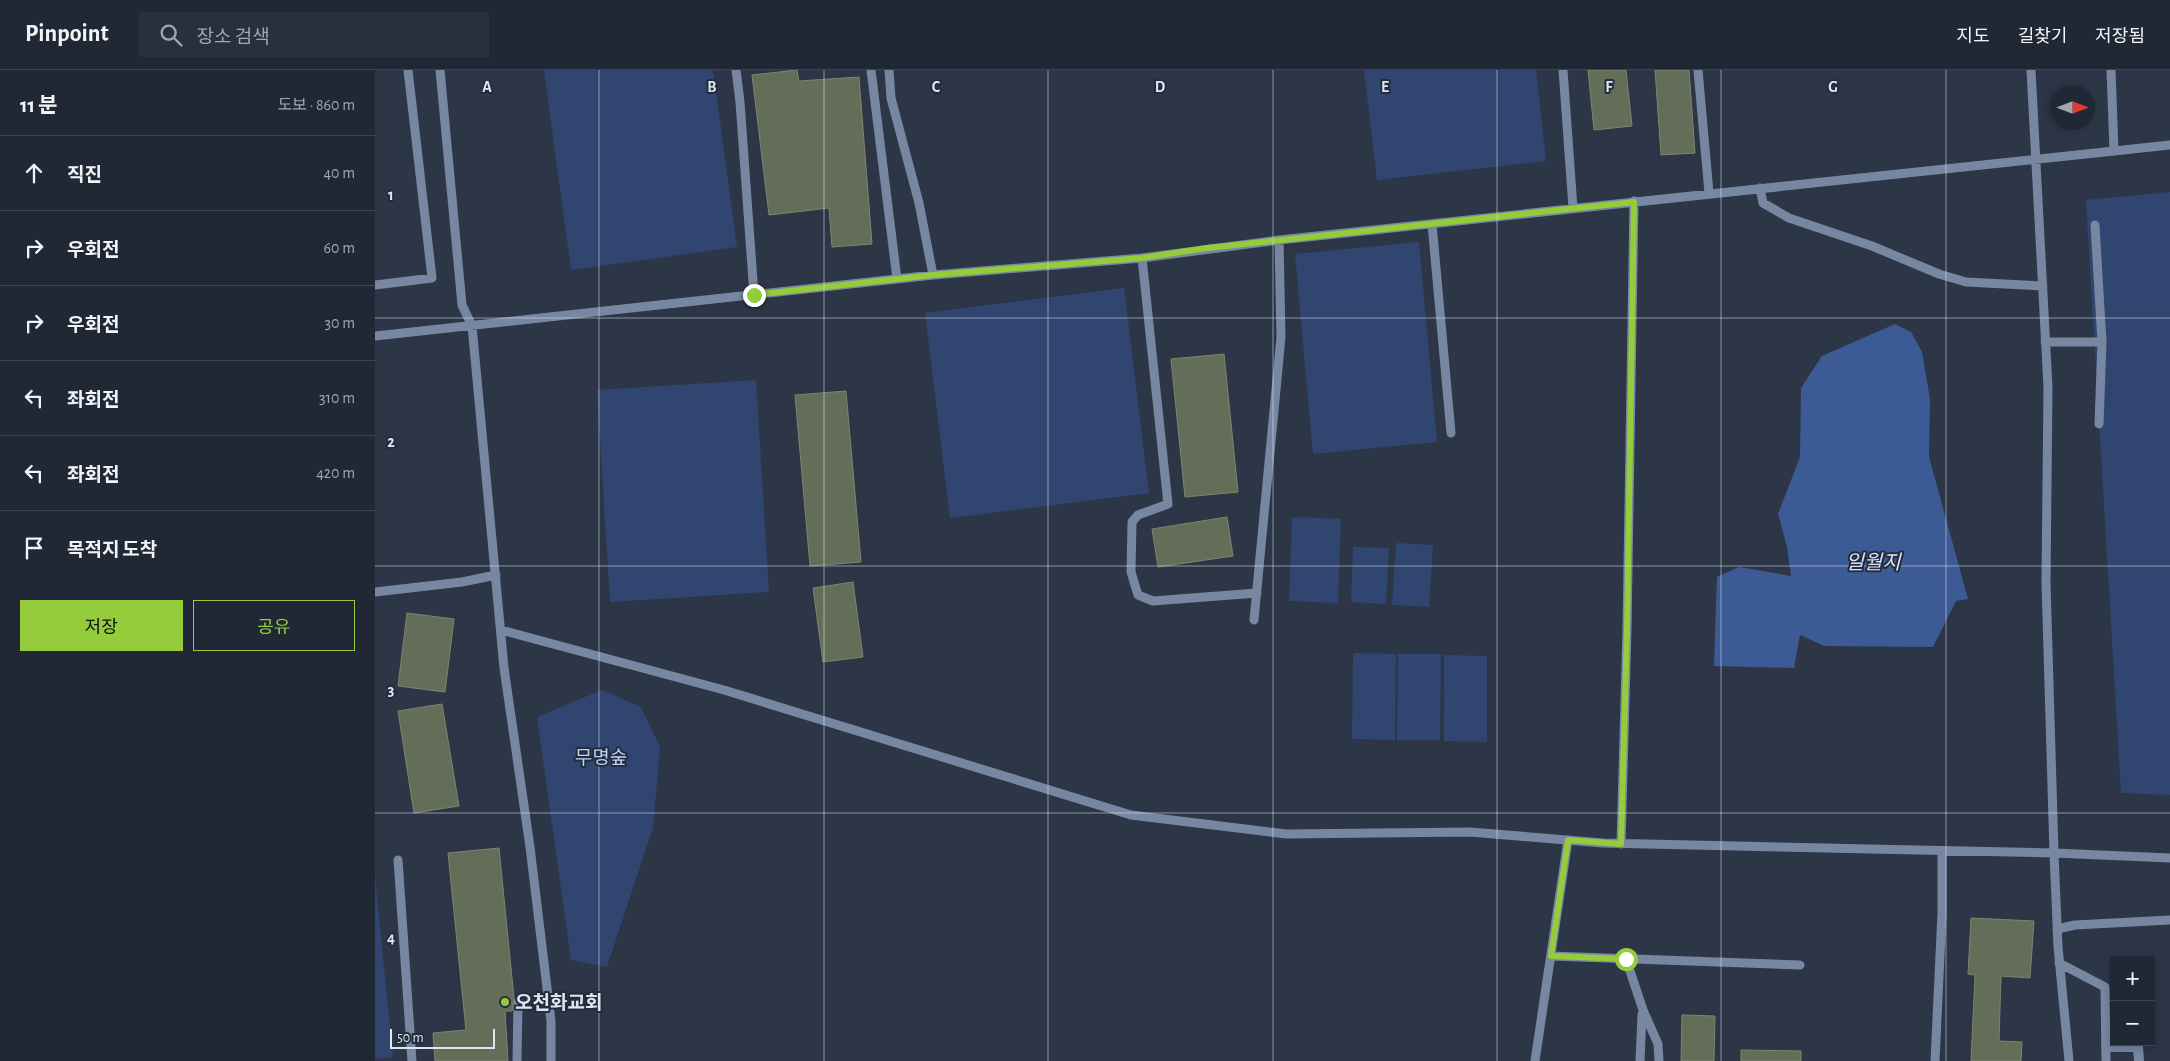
<!DOCTYPE html>
<html lang="ko">
<meta charset="utf-8">
<style>
:root{--surface:#212835;--page:#29303d;--text:#f1f3f6;--muted:#a2a6ad;--line:#3e4450;--accent:#94cc3c}
body{margin:0;font-family:"Alegreya Sans","Noto Sans KR",sans-serif;background:var(--page);color:var(--text)}
.controls{position:absolute;right:15px;bottom:15px;display:grid;overflow:hidden;border-radius:0px;box-shadow:0 2px 8px #0003}
.controls button{width:45px;height:45px;display:grid;place-items:center;padding:0;border:0;border-bottom:1px solid var(--line);background:var(--surface);color:var(--text);font:25px sans-serif}
.compass{position:absolute;left:1675px;top:15px;width:45px;height:45px;border-radius:50%;background:var(--surface);box-shadow:0 2px 8px #0003;rotate:90deg}
.scale{position:absolute;left:15px;bottom:12px;width:105px;box-sizing:border-box;padding-left:5px;border:2px solid #dee4f0;border-top:0;font-size:14px;line-height:18px;white-space:nowrap;color:#dee4f0;-webkit-text-stroke:4px #222c3d;paint-order:stroke}
.stop{position:absolute;width:15px;height:15px;margin:-11px;border:4px solid #94cc3c;border-radius:50%;background:#fff}
.stop.end{background:#94cc3c;border-color:#fff;box-shadow:0 1px 5px #0008}
.list{margin:0;padding:0;list-style:none}
h2{display:flex;justify-content:space-between;align-items:center;height:65px;margin:0;padding:0 20px;font-size:21px}
h2 small{font-size:16px;font-weight:400;color:var(--muted)}
.list li{display:grid;grid-template-columns:32px 1fr auto;gap:15px;align-items:center;box-sizing:border-box;height:75px;padding:0 20px;border-top:1px solid var(--line)}
.list b{display:block;font-size:19px;white-space:nowrap}
.list em{font-size:16px;font-style:normal;color:var(--muted)}
.actions{display:flex;gap:10px;padding:15px 20px}
.actions a{flex:1;padding:11px 0;border:1px solid var(--accent);border-radius:0px;text-align:center;font-size:18px;color:var(--accent)}
.actions .main{background:var(--accent);color:#111}
.icon{flex:none;width:28px;height:28px;fill:none;stroke:currentColor;stroke-width:2;stroke-linecap:round;stroke-linejoin:round}
.map{position:relative;flex:none;width:1795px;height:991px;overflow:hidden}
header{display:flex;align-items:center;gap:30px;box-sizing:border-box;height:70px;padding:0 25px;background:var(--surface);border-bottom:1px solid var(--line)}
header strong{font-size:24px}
nav{display:flex;gap:28px;margin-inline-start:auto;font-size:18px}
.search{width:350px;height:45px;background:var(--page);display:flex;align-items:center;gap:12px;box-sizing:border-box;padding:0 18px;border-radius:0px;color:var(--muted);font-size:19px}
main{display:flex}
aside{flex:1;background:var(--surface)}
.map>svg:first-child{display:block}
</style>
<header>
<strong>Pinpoint</strong>
<div class="search"><svg class="icon" aria-label="search" viewBox="0 0 24 24"><circle cx="10" cy="10" r="6"/><path d="M15 15l6 6"/></svg>장소 검색</div>
<nav><a>지도</a><a>길찾기</a><a>저장됨</a></nav>
</header>
<main>
<aside>
<h2>11 분<small>도보 · 860 m</small></h2>
<ul class="list">
<li><svg class="icon" aria-label="ahead" viewBox="0 0 24 24"><path d="M12 20V5M6 11l6-6 6 6"/></svg><div><b>직진</b></div><em>40 m</em></li>
<li><svg class="icon" aria-label="right" viewBox="0 0 24 24"><path d="M7 20v-9h11M14 6l5 5-5 5"/></svg><div><b>우회전</b></div><em>60 m</em></li>
<li><svg class="icon" aria-label="right" viewBox="0 0 24 24"><path d="M7 20v-9h11M14 6l5 5-5 5"/></svg><div><b>우회전</b></div><em>30 m</em></li>
<li><svg class="icon" aria-label="left" viewBox="0 0 24 24"><path d="M17 20v-9H6M10 6l-5 5 5 5"/></svg><div><b>좌회전</b></div><em>310 m</em></li>
<li><svg class="icon" aria-label="left" viewBox="0 0 24 24"><path d="M17 20v-9H6M10 6l-5 5 5 5"/></svg><div><b>좌회전</b></div><em>420 m</em></li>
<li><svg class="icon" aria-label="arrive" viewBox="0 0 24 24"><path d="M6 21V4h12l-3 4 3 4H6"/></svg><div><b>목적지 도착</b></div></li>
</ul>
<div class="actions"><a class="main">저장</a><a>공유</a></div>
</aside>
<div class="map">
<svg width="1795" height="991" viewBox="0 0 1795 991">
<rect width="100%" height="100%" fill="#2c3647"/>
<path fill="#304670" d="M169 0H338L362 177 196 200Z
M989 0H1161L1171 91 1002 110Z
M1795 122V725L1746 723 1711 130Z
M1044 172 1062 372 938 384 920 184Z
M749 218 774 423 575 448 550 243Z
M381 310 394 522 235 532 222 320Z
M917 447 966 449 963 533 914 531Z
M1021 473 1058 475 1054 537 1017 535Z
M978 477 1014 478 1011 534 976 532Z
M978 583 1021 584 1020 670 977 669Z
M1023 584H1066L1065 670H1022Z
M1069 585 1112 586V672L1069 671Z
M227 620 266 637 285 677 278 758 232 897 196 890 162 647Z
M0 807 18 987 0 989Z"/>
<path fill="#3c5a94" d="M1520 254 1536 262 1547 282 1555 329 1554 387 1593 529 1581 531 1558 577 1449 576 1425 565 1419 598 1339 596 1342 507 1364 497 1416 506 1412 477 1403 444 1425 387 1426 318 1447 286Z"/>
<path fill="#636d58" stroke="#7c8671" d="M422 0 424 11 484 7 497 174 457 177 454 138 394 145 377 5Z
M1213 0H1251L1257 56 1219 60Z
M1280 0H1314L1320 83 1286 85Z
M849 284 863 422 810 427 796 289Z
M471 321 486 492 435 496 420 325Z
M852 447 858 486 783 497 777 459Z
M478 512 488 587 448 592 438 518Z
M32 543 79 549 70 622 23 616Z
M67 634 84 736 39 743 23 641Z
M124 778 139 928 137 941H130L133 991H60L58 963 91 960 73 783Z
M1596 848 1659 851 1655 908 1626 906 1624 971 1647 972 1646 991H1596L1600 905 1593 904Z
M1307 945 1340 946 1339 991H1306Z
M1366 980 1426 981V991H1366Z"/>
<g fill="none" stroke-linecap="round" stroke-linejoin="round">
<path stroke="#7787a2" stroke-width="9" d="M65 0 87 235 97 256 129 598 155 777 176 951V991
M361 0 365 32 379 225
M496 0 522 209
M514 0 516 28 544 133 558 205
M1188 0 1198 138
M1323 0 1334 123
M1656 0 1673 317 1671 513 1679 783 1683 877 1694 991
M1739 81 1795 75
M1385 118 1388 133 1414 148 1497 176 1564 204 1591 212 1668 216
M1057 154 1076 363
M1720 155 1727 272
M767 188 793 434 763 445 757 452 756 502 763 525 778 531 882 523
M0 215 57 208 33 0
M0 266 558 205 767 188 904 170 1739 81 1736 0
M1670 272H1727L1724 354
M0 522 87 512 121 505
M879 550 906 267 904 170
M126 560 349 620 756 745 911 764 1095 762 1228 773 1679 783 1795 788
M1246 774 1252 559 1259 131
M23 790 37 991
M1682 859 1700 855 1795 850
M1176 886 1425 895
M1251 889 1268 940 1283 974 1284 991
M1684 893 1730 917 1731 991
M142 991 143 932
M1160 991 1193 770
M1265 991 1267 944
M1560 991 1567 843V781"/>
<path stroke="#7787a2" stroke-width="10" d="M1731 977H1763L1764 991"/>
</g>
<g fill="none" stroke-linecap="round" stroke-linejoin="round">
<path stroke="#94cc3c" stroke-width="6" d="M379 225 558 205 767 188 832 178 1259 132 1252 559 1246 774 1193 770 1176 886 1251 889"/>
</g>
<path fill="none" stroke="#dee4f0" stroke-width="1" stroke-opacity="0.55" d="M224 0V991M449 0V991M673 0V991M898 0V991M1122 0V991M1346 0V991M1571 0V991M0 248H1795M0 496H1795M0 743H1795"/>
<circle fill="#94cc3c" stroke="#222c3d" stroke-width="2" cx="130" cy="932" r="5"/>
<g text-anchor="middle" stroke-width="4" stroke-linejoin="round" paint-order="stroke">
<g font-size="19" fill="#bed1f3" stroke="#222c3d">
<text x="226" y="694">무명숲</text>
</g>
<g font-size="19" font-weight="bold" fill="#dee4f0" stroke="#222c3d" text-anchor="start">
<text x="140" y="939">오천화교회</text>
</g>
<g font-size="20" font-style="italic" fill="#d9e3f5" stroke="#222c3d">
<text x="1498" y="499">일월지</text>
</g>
</g>
<g font-size="16" text-anchor="middle" font-weight="bold" fill="#dee4f0" stroke="#222c3d" stroke-width="4" stroke-linejoin="round" paint-order="stroke">
<text x="112" y="22">A</text>
<text x="337" y="22">B</text>
<text x="561" y="22">C</text>
<text x="785" y="22">D</text>
<text x="1010" y="22">E</text>
<text x="1234" y="22">F</text>
<text x="1458" y="22">G</text>
<text x="16" y="130">1</text>
<text x="16" y="377">2</text>
<text x="16" y="625">3</text>
<text x="16" y="873">4</text>
</g>
</svg>
<div class="controls">
<button>+</button>
<button>−</button>
</div>
<svg class="compass" viewBox="-18 -18 36 36"><path d="M0-13l5 13h-10z" fill="#e53935"/><path d="M0 13l5-13h-10z" fill="#a2a6ad"/></svg>
<div class="scale">50 m</div>
<div class="stop" style="left:1251px;top:889px"></div>
<div class="stop end" style="left:379px;top:225px"></div>
</div>
</main>
